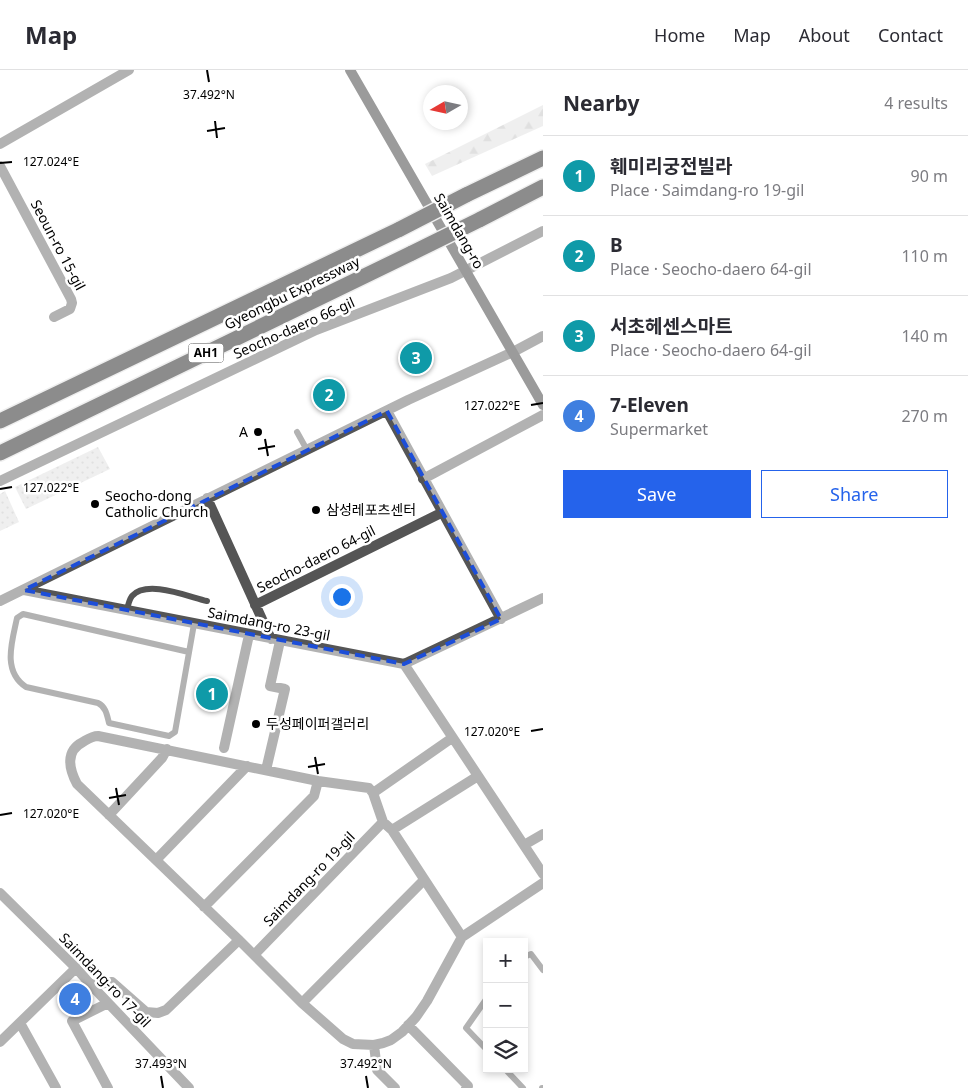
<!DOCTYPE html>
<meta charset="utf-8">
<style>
:root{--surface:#fff;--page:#f7f7f7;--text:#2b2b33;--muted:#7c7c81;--line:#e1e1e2;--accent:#2563eb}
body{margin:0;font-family:"Noto Sans","Noto Sans KR",sans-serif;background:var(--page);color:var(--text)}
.controls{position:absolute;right:15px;bottom:15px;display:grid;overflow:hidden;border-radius:0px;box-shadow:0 2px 8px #0003}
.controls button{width:45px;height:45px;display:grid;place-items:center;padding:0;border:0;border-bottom:1px solid var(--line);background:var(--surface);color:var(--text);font:25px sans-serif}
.compass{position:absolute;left:423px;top:15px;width:45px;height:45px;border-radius:50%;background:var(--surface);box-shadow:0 2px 8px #0003;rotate:261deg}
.you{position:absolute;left:341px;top:526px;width:18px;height:18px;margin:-12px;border:4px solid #fff;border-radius:50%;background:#1a73e8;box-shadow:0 0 0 8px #1a73e833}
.badge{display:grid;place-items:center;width:32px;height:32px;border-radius:50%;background:var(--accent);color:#fff;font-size:16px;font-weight:700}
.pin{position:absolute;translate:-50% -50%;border:2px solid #fff;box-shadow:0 1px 5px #0006}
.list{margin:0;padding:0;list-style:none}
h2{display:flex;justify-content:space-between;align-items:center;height:65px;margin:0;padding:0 20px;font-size:21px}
h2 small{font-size:16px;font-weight:400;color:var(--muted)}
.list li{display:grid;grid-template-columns:32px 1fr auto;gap:15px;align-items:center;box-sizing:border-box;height:80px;padding:0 20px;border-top:1px solid var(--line)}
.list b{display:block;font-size:19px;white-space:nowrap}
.list p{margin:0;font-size:16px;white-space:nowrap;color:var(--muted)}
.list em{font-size:16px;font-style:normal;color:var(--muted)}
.actions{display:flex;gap:10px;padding:15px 20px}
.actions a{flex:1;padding:11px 0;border:1px solid var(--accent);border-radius:0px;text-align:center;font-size:18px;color:var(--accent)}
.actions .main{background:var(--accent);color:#fff}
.icon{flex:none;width:28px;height:28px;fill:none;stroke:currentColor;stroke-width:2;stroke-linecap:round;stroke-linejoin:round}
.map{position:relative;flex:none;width:543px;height:1018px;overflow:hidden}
header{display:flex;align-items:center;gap:30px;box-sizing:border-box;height:70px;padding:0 25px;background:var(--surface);border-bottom:1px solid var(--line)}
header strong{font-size:24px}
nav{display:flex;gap:28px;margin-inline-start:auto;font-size:18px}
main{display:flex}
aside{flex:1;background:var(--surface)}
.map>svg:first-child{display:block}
</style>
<header>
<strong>Map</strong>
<nav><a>Home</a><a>Map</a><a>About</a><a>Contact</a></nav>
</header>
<main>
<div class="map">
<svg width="543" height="1018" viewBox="0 0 543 1018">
<defs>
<pattern id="green-dots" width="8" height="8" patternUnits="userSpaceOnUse" patternTransform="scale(1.25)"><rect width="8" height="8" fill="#dcdcdc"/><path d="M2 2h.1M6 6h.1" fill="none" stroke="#bbb" stroke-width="1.8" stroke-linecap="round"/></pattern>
<pattern id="forest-firs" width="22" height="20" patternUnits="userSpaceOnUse" patternTransform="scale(1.25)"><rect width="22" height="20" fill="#dcdcdc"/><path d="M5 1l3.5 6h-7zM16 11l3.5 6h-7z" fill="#bbb"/></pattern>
</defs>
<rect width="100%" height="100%" fill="#fff"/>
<path fill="url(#green-dots)" d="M98 377 110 399 26 439 15 417Z
M5 421 19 452 0 461V424Z"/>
<path fill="url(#forest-firs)" d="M543 35V56L432 106 425 94Z"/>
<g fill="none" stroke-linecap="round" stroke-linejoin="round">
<defs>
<path id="highway" d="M466 125 543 88
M479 150 543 117
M0 351 400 159
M0 383 412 183"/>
</defs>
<use href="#highway" stroke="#dbdbdb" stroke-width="18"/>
<path stroke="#555" stroke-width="6" d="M297 362 307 380
M127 540C128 535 129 530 132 526 147 509 189 527 207 531
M189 582 23 544 17 548C12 572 2 601 26 617L98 633C106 637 107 645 109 653L169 666 175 662 194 554
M524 887 531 884 543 900
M487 928 466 958 487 980
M505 999 523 1018
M542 1018H543"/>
<path stroke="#555" stroke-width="10" d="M0 74 129 0
M0 96 71 229 72 233 70 239 54 247
M387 341 501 549
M423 409 543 345
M0 411 316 260 451 208 543 161
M207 428 271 569
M24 520 404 594 543 528
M0 531 408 330 513 282 543 266
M255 535 441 443
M404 594 543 804
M224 678 249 565
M266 700 285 619 270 616 280 571
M373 723 452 668
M109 745 162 688 167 679
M392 760 478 706
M524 775 543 764
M156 790 247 696
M0 823 76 898 91 915 189 1018
M204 837 314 726 318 711
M462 867 392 760 383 752 373 723 369 718 318 711 98 666C92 666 88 669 83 672 65 681 69 699 77 714L239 870 302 933 343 969 353 974 374 975 383 973 391 970 402 962 416 947 427 931 462 867 543 813
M254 885 383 752
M91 915 112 912 146 942 158 943 166 940 239 870
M108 933 72 951 108 1018
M302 933 424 810
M20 953 56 1018
M408 955 468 1016 466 1018
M0 972 76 898
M374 975 377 1000 395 1018"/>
<path stroke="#222" stroke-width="10" d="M350 0 543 335"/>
<use href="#highway" stroke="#000" stroke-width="15"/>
<defs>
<path id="highway-bridge" d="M400 159 466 125
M412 183 479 150"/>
</defs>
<use href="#highway-bridge" stroke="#dbdbdb" stroke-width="18" stroke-linecap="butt"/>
<use href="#highway-bridge" stroke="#000" stroke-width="15"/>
</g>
<path d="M0 0H543V1018H0ZM387 341 501 549 404 594 24 520Z" fill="#fff" fill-opacity=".55" fill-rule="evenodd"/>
<path fill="none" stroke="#1d4ed8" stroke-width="4" stroke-dasharray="10 6" stroke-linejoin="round" d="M387 341 501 549 404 594 24 520Z"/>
<path fill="none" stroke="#000" stroke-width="2" d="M207 0 209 12M215 51 217 68M207 61 225 58M0 93 12 92M531 335 543 333M265 369 268 386M258 379 275 376M0 419 12 417M531 661 543 659M315 687 318 704M308 697 325 694M116 718 119 735M109 728 126 725M0 745 12 743M161 1006 163 1018M366 1006 368 1018"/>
<g fill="#000" stroke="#fff" stroke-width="2">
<circle cx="258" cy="362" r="5"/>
<circle cx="95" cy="434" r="5"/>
<circle cx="316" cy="440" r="5"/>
<circle cx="256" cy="654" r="5"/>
</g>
<g text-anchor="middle" stroke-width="5" stroke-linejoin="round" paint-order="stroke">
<rect fill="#fff" stroke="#4c4c4c" stroke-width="1" x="188.5" y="273.5" width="35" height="19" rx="4"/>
<g font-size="12" font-weight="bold" fill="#000">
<text x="206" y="287">AH1</text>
</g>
<g font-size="14" fill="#000" stroke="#fff">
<text transform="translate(459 161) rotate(60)" y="5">Saimdang-ro</text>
<text transform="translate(58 175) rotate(62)" y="5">Seoun-ro 15-gil</text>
<text transform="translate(292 223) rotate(-26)" y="5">Gyeongbu Expressway</text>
<text transform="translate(294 258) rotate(-24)" y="5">Seocho-daero 66-gil</text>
<text transform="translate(316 489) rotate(-27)" y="5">Seocho-daero 64-gil</text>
<text transform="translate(269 554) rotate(11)" y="5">Saimdang-ro 23-gil</text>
<text transform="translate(309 809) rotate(-46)" y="5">Saimdang-ro 19-gil</text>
<text transform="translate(105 910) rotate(46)" y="5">Saimdang-ro 17-gil</text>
</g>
<g font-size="14" fill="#000" stroke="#fff" text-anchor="start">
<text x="248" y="367" text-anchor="end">A</text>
<text x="105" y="431">Seocho-dong<tspan x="105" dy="16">Catholic Church</tspan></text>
<text x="326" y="445">삼성레포츠센터</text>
<text x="266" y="659">두성페이퍼갤러리</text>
</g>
</g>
<g font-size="12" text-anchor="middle" fill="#000" stroke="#fff" stroke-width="5" stroke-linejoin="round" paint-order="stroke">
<text x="209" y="29">37.492°N</text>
<text x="51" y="96">127.024°E</text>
<text x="492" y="340">127.022°E</text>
<text x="51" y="422">127.022°E</text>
<text x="492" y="666">127.020°E</text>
<text x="51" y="748">127.020°E</text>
<text x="161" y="998">37.493°N</text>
<text x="366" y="998">37.492°N</text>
</g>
</svg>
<div class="controls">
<button>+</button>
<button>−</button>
<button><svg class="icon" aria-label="layers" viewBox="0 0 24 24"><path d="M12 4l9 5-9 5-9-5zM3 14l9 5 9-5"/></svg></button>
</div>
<svg class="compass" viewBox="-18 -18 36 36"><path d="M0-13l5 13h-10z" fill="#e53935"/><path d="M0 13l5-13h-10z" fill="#7c7c81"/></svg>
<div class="you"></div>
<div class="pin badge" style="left:212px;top:624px;background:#0f9aa8">1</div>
<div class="pin badge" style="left:329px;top:325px;background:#0f9aa8">2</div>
<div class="pin badge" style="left:416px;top:288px;background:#0f9aa8">3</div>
<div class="pin badge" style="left:75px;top:929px;background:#3f7fe0">4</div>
</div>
<aside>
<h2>Nearby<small>4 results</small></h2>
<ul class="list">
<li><span class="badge" style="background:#0f9aa8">1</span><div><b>훼미리궁전빌라</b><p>Place · Saimdang-ro 19-gil</p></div><em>90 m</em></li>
<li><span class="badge" style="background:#0f9aa8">2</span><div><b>B</b><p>Place · Seocho-daero 64-gil</p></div><em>110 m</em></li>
<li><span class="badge" style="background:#0f9aa8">3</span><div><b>서초헤센스마트</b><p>Place · Seocho-daero 64-gil</p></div><em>140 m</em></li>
<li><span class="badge" style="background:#3f7fe0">4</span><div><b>7-Eleven</b><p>Supermarket</p></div><em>270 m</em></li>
</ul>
<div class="actions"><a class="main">Save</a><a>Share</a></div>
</aside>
</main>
